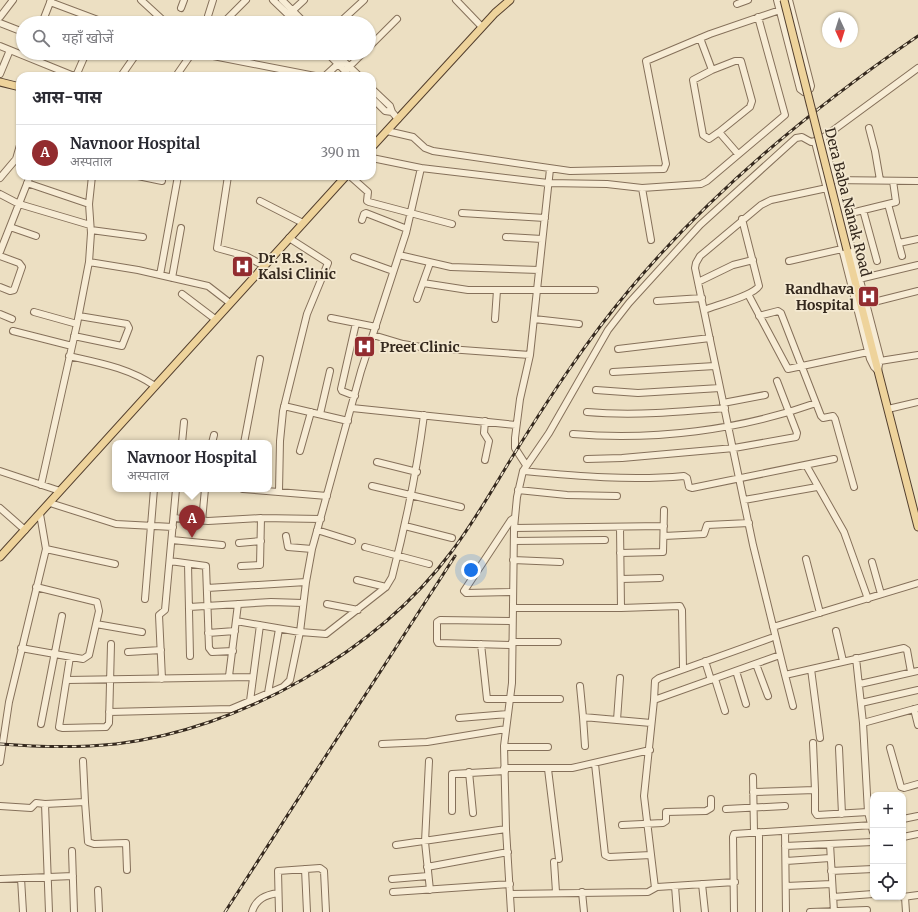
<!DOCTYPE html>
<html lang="hi">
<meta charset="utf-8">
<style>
:root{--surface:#fff;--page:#f7f7f7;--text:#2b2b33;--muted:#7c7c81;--line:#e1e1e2;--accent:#922c2f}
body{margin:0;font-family:Merriweather,"Noto Sans Devanagari",serif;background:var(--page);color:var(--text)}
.controls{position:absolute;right:12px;bottom:12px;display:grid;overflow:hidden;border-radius:8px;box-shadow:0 1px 3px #0004}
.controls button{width:36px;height:36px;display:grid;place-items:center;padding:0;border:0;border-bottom:1px solid var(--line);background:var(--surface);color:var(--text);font:20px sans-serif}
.compass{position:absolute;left:822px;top:12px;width:36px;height:36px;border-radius:50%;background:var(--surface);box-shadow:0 1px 3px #0004;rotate:176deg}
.you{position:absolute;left:471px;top:570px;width:14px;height:14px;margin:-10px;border:3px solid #fff;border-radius:50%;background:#1a73e8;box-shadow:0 0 0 6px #1a73e833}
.badge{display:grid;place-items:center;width:26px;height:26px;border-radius:50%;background:var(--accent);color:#fff;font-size:13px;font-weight:700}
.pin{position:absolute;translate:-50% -33px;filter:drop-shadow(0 1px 2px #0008)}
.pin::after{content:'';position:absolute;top:21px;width:14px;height:12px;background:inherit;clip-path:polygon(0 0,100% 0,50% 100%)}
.popup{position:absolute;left:112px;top:440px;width:160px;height:52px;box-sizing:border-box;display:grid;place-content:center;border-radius:8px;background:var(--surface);filter:drop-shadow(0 1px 3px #0005);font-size:13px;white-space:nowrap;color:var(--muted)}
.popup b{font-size:15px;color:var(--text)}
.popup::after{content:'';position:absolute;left:50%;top:100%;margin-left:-8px;border:8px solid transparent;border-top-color:var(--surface)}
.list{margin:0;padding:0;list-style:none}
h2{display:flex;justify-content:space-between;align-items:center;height:52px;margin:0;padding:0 16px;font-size:17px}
h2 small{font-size:13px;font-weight:400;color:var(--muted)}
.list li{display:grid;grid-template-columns:26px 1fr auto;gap:12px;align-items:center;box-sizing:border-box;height:56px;padding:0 16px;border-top:1px solid var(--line)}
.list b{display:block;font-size:15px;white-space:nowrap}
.list p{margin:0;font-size:13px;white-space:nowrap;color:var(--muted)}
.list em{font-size:13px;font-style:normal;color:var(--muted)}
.icon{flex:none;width:22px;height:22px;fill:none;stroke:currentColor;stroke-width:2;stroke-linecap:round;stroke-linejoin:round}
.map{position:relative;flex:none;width:918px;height:912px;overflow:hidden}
.search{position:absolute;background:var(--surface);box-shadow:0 1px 3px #0004;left:16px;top:16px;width:360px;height:44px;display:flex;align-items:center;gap:10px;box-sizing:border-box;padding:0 14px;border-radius:22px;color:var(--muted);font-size:15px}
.panel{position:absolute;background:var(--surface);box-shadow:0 1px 3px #0004;left:16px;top:72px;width:360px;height:108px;border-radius:12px}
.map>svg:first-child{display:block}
</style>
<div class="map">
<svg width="918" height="912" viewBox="0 0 918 912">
<rect width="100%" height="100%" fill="#ecdfc2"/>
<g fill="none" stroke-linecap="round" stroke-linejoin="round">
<defs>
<path id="minor" d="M141 0 166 23
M273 0 297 23
M282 0 305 23
M456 0 482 27
M777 0 800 89 804 92 810 89 811 86 789 0
M50 2 106 23
M737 4 748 0
M181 8 184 0
M291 12 304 0
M208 16 213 0
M0 17 13 0
M0 23 23 32
M42 23 51 0
M223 23 246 0
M339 23 364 0
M700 38 712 70 693 80 703 135 709 139 719 132 738 154
M0 46 74 76
M369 47 397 19
M73 53 84 58
M198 53 315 76
M327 53 350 76
M335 53 359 76
M347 69 363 53
M712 70 735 61H741L752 101 750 107 719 132
M0 74 10 50
M76 76 86 53
M121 76 137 53
M176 76 192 53
M325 76 338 64
M372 89 390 106 392 112 398 119
M372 98 385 111 392 112
M869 128 875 151 880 180
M387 131 413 137 425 148 433 151 570 171 664 169 666 164 646 61 710 34 780 10
M815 142 870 359 874 367 878 371 880 357 823 138
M372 158 421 168 548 183 607 184 642 188 701 184 707 181 785 115 758 17
M138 176 162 181
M228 176 217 248 246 256 264 266
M350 176 368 192 367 201 369 202 452 224
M0 178 16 159 20 145
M830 180 918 181
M27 183 89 204
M642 188 651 240
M827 188 771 200 761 205 700 256 696 263 695 268 753 545 785 675 904 648 907 650 911 672
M0 194 19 204 90 225
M260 201 303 223
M888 204 902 256
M863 210 877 261
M462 213 545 218
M843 215 896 202 893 181
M362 220 364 214 366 213 407 229
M10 227 36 236
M91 230 143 237
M506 237 542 239
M899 243 918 239
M0 252 30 176
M399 255 451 267 539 270
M0 256 19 263 22 267 14 290 10 291 0 287
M354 257 393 271
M789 261 842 249
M89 262 138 270 208 286 230 303
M160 275 178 176
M172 278 181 228
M859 279 918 265
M698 282 733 265 753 260
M423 283 468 290H595
M182 294 215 319
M748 294 788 369 868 352
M417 299 430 263
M657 301 702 298
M866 304 918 291
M704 310C716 305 753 296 759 286L742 219
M34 312 77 324
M0 314 12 319
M759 316 778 311 781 313 821 416 823 418 833 416 835 419 854 487
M331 318 376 327
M495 319 497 290
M534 319 579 324
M13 331 72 346
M373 335 403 344 421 347 530 355
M74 336 122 346 129 328 127 324 79 316
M618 349 710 338
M69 356C100 363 129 368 155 386
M880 361 918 355
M613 372 715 366
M596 390 638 393 720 388
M355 396 342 391 341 389 356 323
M723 403 765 395
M284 406 348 421
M352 408 516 425
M888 409 918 402
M587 412C633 416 679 412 725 408
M320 414 330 371
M573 434C653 441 741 430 816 403
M182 443 184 422
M212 443 214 435
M244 443 260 359
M300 451 311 412
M587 459 622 458 734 448 796 437 797 433 777 381
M485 460 489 441 484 433 485 421
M377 462 417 472
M526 465 515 448V438L520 399 530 355 550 169
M806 465 844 532 868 599
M0 471 60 491
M523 471C577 476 630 481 684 476L687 478 689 487 692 488 834 459
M41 485 77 324 89 262 91 233 89 204 92 176
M372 486 461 507
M243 489 327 496
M518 490 567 495 617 496
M279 491 280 441 283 411 307 314 328 263 289 238
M744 500 817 487
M50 503 116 524 173 527
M0 508 25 530
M174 518 208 521 261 518 321 519
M202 521 205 489
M405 526 452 538
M620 527 621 608
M514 528 664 526
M317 530 352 541
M286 536 288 547 312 549
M664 536 704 534 707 525 749 523
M172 540 222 545
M514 541 605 540
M239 543 261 541
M365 547 429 564
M46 549 115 564
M620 553 663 552 664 510
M806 559 820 613
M513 560 560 562
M170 561 206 566 209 648 212 652 233 651
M872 562 881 594
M188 564 190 656
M241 566 260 565 261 518
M621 579 660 578
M357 580 386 587
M207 588 306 582
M513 592 466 593 464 591 511 520 514 518
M145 599 154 489
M327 604 358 610
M189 607 271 602 303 603
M513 608H621L680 606 682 610 683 668
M236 621 300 632 326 634 386 587 392 577C406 523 417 470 424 415
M96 624 142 632
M773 627 918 583
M836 631 843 661
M208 633 235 631
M512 642H558
M481 644 487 699H560
M512 645 438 643 437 641V622L440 620 512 621
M21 648 83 659 89 655 99 611 97 602 36 587
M128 652 161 650
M70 657 59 727 63 728 106 727 109 723 111 644
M856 658 863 723 868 812 873 832
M705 661 711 680
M756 664 768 696
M811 669 820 738
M736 671 746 704
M785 675 793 706
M229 676 238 604
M162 679 159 615 165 610 176 489
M715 679 725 711
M67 680 253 677
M860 684 918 671
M580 686 583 717 651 723
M268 693 279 629
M654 700 655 681 659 678 771 638
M250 701 260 625
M861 703 918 690
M914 709 918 725
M109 712 231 709 283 687 290 680 300 632 306 582 312 549 361 371 406 233 421 168
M583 717 585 746
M459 718 508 714
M617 720 620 678
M863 723 918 708
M41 724 62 616
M813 743 815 790
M382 744 427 742 506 729
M505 747H548
M839 748 842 814
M890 748 901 787 904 788 918 784
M429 761 425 842 430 890
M0 762 9 702 46 549 40 514
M595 764 605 855 609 857 651 855
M504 768H572L650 750
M548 769 559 859
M469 772 473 813
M753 777 754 832
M753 792 815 790V812L817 815 868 812
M85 802 88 842 94 844 126 843 127 870
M0 806 31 808 36 803 45 804
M726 809 785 806
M452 811V774L505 771
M903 819 918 816
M622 825 663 823 666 821V812L706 811 711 808V799
M785 831 786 912
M759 832V912
M903 837 918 834
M830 844 834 912
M396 845 506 829
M785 846 873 842
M72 851 74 912
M786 861 830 858
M554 862 556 892
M427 867 508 852
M305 869 307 912
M831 871 873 869
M21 878 23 912
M0 879 73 876
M392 879 428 876
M702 884 705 912
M675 886 677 912
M786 886 832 884
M655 888 644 796 654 700 780 655
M98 890 99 912
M393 892 510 884
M582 892 584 912
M510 894 648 892 657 887 735 882
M833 897 873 894
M903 897 918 895
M905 897 906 912
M49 912 45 804 85 802 83 761
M252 912C256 899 265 895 278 893
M279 912 278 871 320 868 324 871 326 912
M511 912 506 829 504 746 512 683 514 528 517 497 523 471 549 433 608 330 629 303 700 225 796 138 802 137 811 142 820 140 918 68
M734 912 733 837 734 834 873 825
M810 912 867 910"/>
<path id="major" d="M0 82 20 87
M372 147 495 13 510 0
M847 250 918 527
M0 557 346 176"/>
</defs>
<use href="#minor" stroke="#85705a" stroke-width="8"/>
<use href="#major" stroke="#533f2e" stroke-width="9"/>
<use href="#minor" stroke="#f7ecd5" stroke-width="6"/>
<use href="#major" stroke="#eed39b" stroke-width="7"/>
<defs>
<path id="rail" d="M0 744C39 747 77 748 116 744 240 729 377 652 452 551 474 522 492 490 511 459 547 401 586 341 630 289 711 192 814 107 918 36
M225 912 455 556"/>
</defs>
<use href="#rail" stroke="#35291e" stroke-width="3"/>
<use href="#rail" stroke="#f4e9d1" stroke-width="1.5" stroke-dasharray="4.5" stroke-linecap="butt"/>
<defs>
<path id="major-bridge" d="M784 0 847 250"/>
</defs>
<use href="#major-bridge" stroke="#533f2e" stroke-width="9" stroke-linecap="butt"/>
<use href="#major-bridge" stroke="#eed39b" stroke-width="7"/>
</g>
<defs>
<symbol id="hospital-square" viewBox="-11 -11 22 22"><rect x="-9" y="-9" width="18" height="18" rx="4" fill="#922c2f" stroke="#f4e9d1"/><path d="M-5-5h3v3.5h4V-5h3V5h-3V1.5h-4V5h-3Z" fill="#fff"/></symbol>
</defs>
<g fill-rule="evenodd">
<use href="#hospital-square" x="230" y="254" width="25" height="25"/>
<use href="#hospital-square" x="856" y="284" width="25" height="25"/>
<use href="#hospital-square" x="352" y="334" width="25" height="25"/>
</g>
<g text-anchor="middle" stroke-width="3.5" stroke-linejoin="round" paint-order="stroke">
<g font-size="14" fill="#35291e" stroke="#f4e9d1">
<text transform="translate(848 202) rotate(76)" y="5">Dera Baba Nanak Road</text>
</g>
<g font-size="14" font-weight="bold" fill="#35291e" stroke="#f4e9d1" text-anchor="start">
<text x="258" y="263">Dr. R.S.<tspan x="258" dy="16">Kalsi Clinic</tspan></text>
<text x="854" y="294" text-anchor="end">Randhava<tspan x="854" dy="16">Hospital</tspan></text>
<text x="380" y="352">Preet Clinic</text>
</g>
</g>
</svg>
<div class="controls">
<button>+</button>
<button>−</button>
<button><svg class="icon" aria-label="locate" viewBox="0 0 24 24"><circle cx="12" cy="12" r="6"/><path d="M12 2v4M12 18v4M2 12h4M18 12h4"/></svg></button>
</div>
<svg class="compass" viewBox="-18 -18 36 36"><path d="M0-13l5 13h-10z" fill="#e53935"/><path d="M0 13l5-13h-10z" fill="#7c7c81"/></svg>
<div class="you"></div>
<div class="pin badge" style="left:192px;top:538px">A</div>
<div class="popup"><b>Navnoor Hospital</b>अस्पताल</div>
<div class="search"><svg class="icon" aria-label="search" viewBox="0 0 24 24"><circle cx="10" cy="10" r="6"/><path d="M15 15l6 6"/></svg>यहाँ खोजें</div>
<section class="panel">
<h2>आस-पास<small></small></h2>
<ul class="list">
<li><span class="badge">A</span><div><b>Navnoor Hospital</b><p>अस्पताल</p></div><em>390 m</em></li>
</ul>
</section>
</div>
